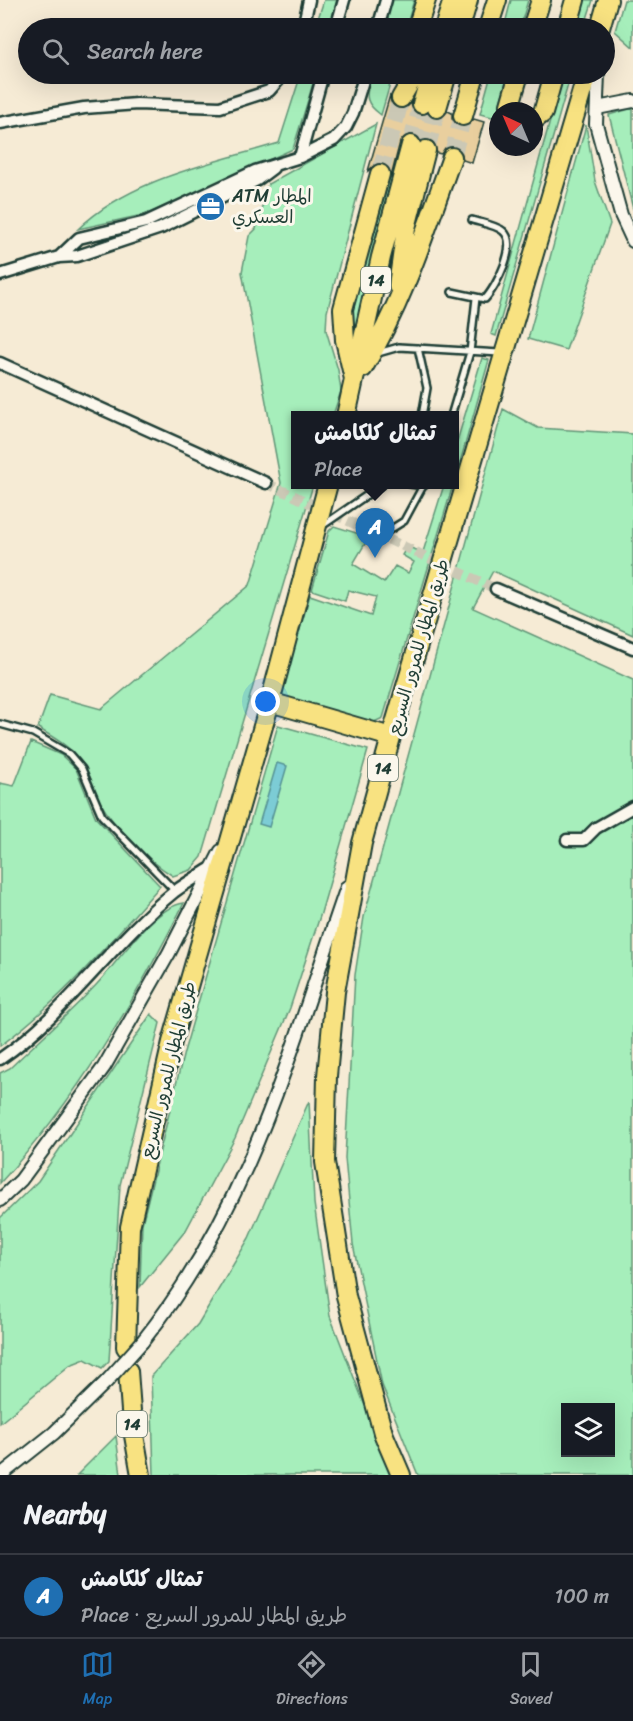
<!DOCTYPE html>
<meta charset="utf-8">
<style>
:root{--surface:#171b24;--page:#20242c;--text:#f1f3f6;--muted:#9ea1a6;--line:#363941;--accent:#1f6fb2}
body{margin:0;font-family:Sriracha,"Playpen Sans Arabic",sans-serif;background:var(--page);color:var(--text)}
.controls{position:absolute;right:18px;bottom:18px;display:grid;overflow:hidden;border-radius:0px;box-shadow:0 6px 24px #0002}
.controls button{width:54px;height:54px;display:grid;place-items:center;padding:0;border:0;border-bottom:2px solid var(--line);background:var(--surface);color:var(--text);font:30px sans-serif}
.compass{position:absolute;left:489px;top:102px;width:54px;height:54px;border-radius:50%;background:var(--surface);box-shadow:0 6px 24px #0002;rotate:316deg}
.you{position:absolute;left:266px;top:702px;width:21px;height:21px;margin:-15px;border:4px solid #fff;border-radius:50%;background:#1a73e8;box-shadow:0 0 0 9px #1a73e833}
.badge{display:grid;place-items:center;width:39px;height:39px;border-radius:50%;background:var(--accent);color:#fff;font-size:20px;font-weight:700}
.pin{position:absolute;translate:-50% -50px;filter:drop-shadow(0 2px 3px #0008)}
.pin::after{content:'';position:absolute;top:32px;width:21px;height:18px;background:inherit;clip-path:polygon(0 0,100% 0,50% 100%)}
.popup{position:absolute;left:291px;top:411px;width:168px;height:78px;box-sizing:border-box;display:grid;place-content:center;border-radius:0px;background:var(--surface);filter:drop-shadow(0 2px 4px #0005);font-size:20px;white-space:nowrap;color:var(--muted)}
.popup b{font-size:22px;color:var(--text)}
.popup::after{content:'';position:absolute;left:50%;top:100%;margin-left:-12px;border:12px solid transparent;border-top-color:var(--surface)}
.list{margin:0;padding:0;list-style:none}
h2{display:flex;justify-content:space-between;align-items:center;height:78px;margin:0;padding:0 24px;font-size:26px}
h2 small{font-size:20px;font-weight:400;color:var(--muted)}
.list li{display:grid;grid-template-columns:39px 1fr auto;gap:18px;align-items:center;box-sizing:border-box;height:84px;padding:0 24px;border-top:2px solid var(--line)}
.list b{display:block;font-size:22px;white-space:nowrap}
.list p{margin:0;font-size:20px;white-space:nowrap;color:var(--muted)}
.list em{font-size:20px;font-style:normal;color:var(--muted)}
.icon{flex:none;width:33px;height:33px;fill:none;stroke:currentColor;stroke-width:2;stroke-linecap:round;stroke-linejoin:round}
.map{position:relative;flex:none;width:633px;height:1475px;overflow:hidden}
.search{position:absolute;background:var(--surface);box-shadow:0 6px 24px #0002;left:18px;right:18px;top:18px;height:66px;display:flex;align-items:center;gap:15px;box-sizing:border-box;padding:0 21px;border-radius:33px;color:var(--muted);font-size:22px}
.sheet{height:162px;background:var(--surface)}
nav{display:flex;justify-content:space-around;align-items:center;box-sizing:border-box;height:84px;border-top:2px solid var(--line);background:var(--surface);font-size:16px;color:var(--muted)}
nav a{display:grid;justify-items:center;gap:3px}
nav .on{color:var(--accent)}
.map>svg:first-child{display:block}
</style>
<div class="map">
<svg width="633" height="1475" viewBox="0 0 633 1475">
<rect width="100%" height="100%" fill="#f6ebd5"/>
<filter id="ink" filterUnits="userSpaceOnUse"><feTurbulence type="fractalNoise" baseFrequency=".0167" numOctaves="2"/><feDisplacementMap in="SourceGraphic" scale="12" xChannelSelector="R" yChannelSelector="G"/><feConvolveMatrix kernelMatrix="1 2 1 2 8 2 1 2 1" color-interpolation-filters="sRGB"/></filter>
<g filter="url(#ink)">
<path fill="#a6eebb" stroke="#629678" stroke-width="1.5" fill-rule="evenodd" d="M324 0H337L329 28H315Z
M392 0H414L406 28H384Z
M511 0H528L520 28H504Z
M583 0H593L584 28H575Z
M624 0H633V47L615 31Z
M301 74H316L293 149 147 214 78 229C131 178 210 164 279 143Z
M370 74H393L381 115C362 101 367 95 370 74Z
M491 74H508L496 118 480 114Z
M563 74H571L496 336 491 334Z
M633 108V209L609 115Z
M376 124 327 312 326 330 338 370 341 391 333 415 296 416V484L313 485 202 857 191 870 173 876C145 858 116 830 99 800 93 790 91 777 84 766 73 748 56 739 38 728L50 695 101 709 250 585 281 483 242 272 249 236 256 229 268 184Z
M586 125 595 181 610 224 566 350 528 339Z
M390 177 396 179 355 336H353L352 309Z
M482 358 489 360 455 480V448Z
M503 409 538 428 633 434V635L493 571 473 608 633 680V1475H418L382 1385 353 1244 345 1158 355 975 364 917ZM566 1408H610V1452H566Z
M444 485H453L383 718 372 723 285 699 281 693 310 595 371 616 376 597 348 590 345 601 312 590 329 531 334 526 369 537 353 564 384 583 395 566 408 573 414 562 402 555 407 547 423 552Z
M278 725 368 750 321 913 290 1008 235 1138 186 1230 140 1287 142 1224 184 1052Z
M31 742 61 755 76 769 96 818 160 886C110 942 61 1001 0 1046V783L14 786Z
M184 903C133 1004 77 1099 0 1183V1073L10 1068C39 1040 70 1013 97 984 119 961 153 907 184 903Z
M151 1014 160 1023 120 1185 109 1361 102 1368 85 1359 70 1365 0 1423V1218L38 1181Z
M309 1101 314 1203 330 1316 392 1475H154L151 1376 198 1324 249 1238Z
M116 1436 121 1475H77Z"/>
<path fill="#7bccd5" stroke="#569395" stroke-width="1.5" d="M277 763 287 766 269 827 259 824Z"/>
<path fill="#e9cf9e" stroke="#1f3d34" stroke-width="1.5" d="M390 95 391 103 395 107 406 108 411 103 413 111 419 115 428 113 433 119H439L448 111 452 113V119L459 127H466L474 119 484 122 472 163 463 160 461 150 456 147 445 148 441 154 437 153 433 142 421 140 414 134H409L400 142 391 177 388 167 382 163H377L368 171Z"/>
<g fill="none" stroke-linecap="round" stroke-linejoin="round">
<path stroke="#cbc8b5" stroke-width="10" stroke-dasharray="10 5" stroke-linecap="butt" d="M266 483 496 589"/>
<path stroke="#cbc8b5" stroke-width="18" stroke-dasharray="18 9" stroke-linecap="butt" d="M411 145 422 104
M426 150 437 108
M452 157 463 116
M380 174 401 98"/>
<defs>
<path id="service" d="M452 292 485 299C496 287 519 244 503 231 496 225 481 223 472 220
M418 348 427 388 422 416
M378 353 399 347 500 353
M451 416 470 352 476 298
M410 484 424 486
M322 526 383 484
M388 531 404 521 424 484
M0 724 33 733 69 754 82 769 102 816 175 891"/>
<path id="minor" d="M303 28 309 0
M336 28 344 0
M378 28 386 0
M0 123 84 108 137 104 220 107 269 91 284 74
M300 157 323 74
M59 257 79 238 146 222 255 171 300 157 334 140 346 127 353 113 365 74
M0 275 59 257 77 256 161 228 257 180 273 168
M0 363 266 483
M496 589 633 648
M567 840H584L596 828 633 807
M0 1059C67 1013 111 943 174 892 186 883 200 875 213 867"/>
<path id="tertiary" d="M598 74 596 124 621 215 633 241
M597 108 633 101
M0 1200 21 1180 104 1067 169 953 221 851
M142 1342C252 1205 290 1050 347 887
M1 1475 54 1433 107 1381"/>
<path id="motorway" d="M417 28 426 0
M444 28 453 0
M460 28 468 0
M488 28 497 0
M532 28 541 0
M567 28 575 0
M600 28 608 0
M401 98 415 74
M422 104 431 74
M437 108 447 74
M511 111 510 105 519 74
M463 116 475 74
M534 120 543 113 554 74
M398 286 406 228 426 150
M363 368C403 303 426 229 452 157
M354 379 345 340 343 309 380 174
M346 416 381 257 411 145
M270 702 391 737
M126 1347 130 1227 172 1042 270 702 328 484
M128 1371 132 1424 141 1475
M401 1475 383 1433 346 1296 325 1162 327 1076 335 992 362 843 391 737 587 74"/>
</defs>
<use href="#service" stroke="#1f3d34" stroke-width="10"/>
<use href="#minor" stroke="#1f3d34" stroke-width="15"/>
<use href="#tertiary" stroke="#1f3d34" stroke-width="16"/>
<use href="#motorway" stroke="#1f3d34" stroke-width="22"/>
<use href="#service" stroke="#fbf7ec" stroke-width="5"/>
<use href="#minor" stroke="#fbf7ec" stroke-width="10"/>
<use href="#tertiary" stroke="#fbf7ec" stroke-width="12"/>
<use href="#motorway" stroke="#f8e281" stroke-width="18"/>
<defs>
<path id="tertiary-bridge" d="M107 1381 142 1342"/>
</defs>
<use href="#tertiary-bridge" stroke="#1f3d34" stroke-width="16" stroke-linecap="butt"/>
<use href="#tertiary-bridge" stroke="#fbf7ec" stroke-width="12"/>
</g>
</g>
<defs>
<symbol id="office-disc" viewBox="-11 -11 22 22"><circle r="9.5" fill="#1f6fb2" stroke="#fbf7ec"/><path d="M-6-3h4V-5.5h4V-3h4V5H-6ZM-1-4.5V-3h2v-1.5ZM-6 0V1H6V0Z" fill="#fff"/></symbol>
</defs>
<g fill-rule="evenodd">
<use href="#office-disc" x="194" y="190" width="33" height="33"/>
</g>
<g text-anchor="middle" stroke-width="6" stroke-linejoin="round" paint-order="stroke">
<g fill="#fbf7ec" stroke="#61756b" stroke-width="1.5">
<rect x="361" y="267" width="30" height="26" rx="4.5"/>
<rect x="368" y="755" width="30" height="26" rx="4.5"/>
<rect x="117" y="1411" width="30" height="26" rx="4.5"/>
</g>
<g font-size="16" font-weight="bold" fill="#1f3d34">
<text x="376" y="286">14</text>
<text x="383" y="774">14</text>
<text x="132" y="1430">14</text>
</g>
<g font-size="18" fill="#1f3d34" stroke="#fbf7ec" text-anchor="start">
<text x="232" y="202">ATM المطار<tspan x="232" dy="21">العسكري</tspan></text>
</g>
<g font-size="18" fill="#1f3d34" stroke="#fbf7ec">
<text transform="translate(418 647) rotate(-74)" y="6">طريق المطار للمرور السريع</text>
<text transform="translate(168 1070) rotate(-76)" y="6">طريق المطار للمرور السريع</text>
</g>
</g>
</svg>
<div class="controls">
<button><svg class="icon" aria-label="layers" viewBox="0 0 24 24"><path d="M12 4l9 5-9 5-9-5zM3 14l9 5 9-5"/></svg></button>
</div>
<svg class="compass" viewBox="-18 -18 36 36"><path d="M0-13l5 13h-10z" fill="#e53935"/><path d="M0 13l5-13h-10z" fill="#9ea1a6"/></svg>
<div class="you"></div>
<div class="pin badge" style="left:375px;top:558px">A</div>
<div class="popup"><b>تمثال كلكامش</b>Place</div>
<div class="search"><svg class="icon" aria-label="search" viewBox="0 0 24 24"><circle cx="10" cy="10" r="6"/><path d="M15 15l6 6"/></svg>Search here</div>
</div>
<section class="sheet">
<h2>Nearby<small></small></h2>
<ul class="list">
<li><span class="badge">A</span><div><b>تمثال كلكامش</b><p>Place · طريق المطار للمرور السريع</p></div><em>100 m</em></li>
</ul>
</section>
<nav>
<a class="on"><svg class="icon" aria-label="map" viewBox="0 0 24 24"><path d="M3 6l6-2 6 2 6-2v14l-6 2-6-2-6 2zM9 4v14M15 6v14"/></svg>Map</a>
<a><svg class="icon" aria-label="directions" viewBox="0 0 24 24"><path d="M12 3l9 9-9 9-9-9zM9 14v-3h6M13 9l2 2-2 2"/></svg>Directions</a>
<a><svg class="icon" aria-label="saved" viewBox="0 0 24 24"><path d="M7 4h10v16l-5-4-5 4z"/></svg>Saved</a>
</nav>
